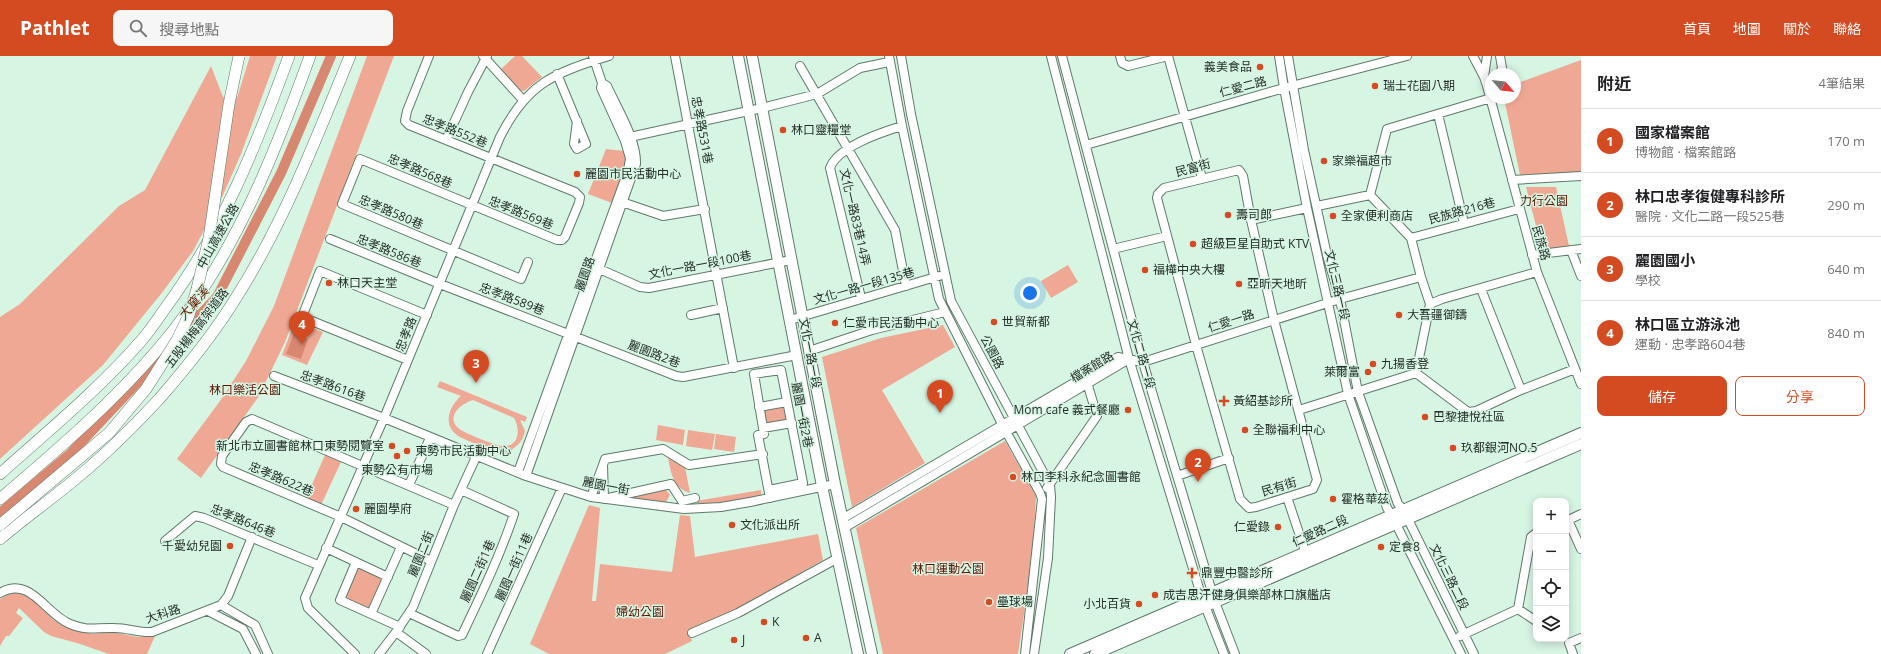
<!DOCTYPE html>
<html lang="zh-TW">
<meta charset="utf-8">
<style>
:root{--surface:#fff;--page:#f6f6f6;--text:#202124;--muted:#757577;--line:#e0e0e0;--accent:#d44b21}
body{margin:0;font-family:"Open Sans","Noto Sans TC",sans-serif;background:var(--page);color:var(--text)}
.controls{position:absolute;right:12px;bottom:12px;display:grid;overflow:hidden;border-radius:8px;box-shadow:0 2px 10px #0003}
.controls button{width:36px;height:36px;display:grid;place-items:center;padding:0;border:0;border-bottom:1px solid var(--line);background:var(--surface);color:var(--text);font:20px sans-serif}
.compass{position:absolute;left:1485px;top:12px;width:36px;height:36px;border-radius:50%;background:var(--surface);box-shadow:0 2px 10px #0003;rotate:118deg}
.you{position:absolute;left:1030px;top:237px;width:14px;height:14px;margin:-10px;border:3px solid #fff;border-radius:50%;background:#1a73e8;box-shadow:0 0 0 6px #1a73e833}
.badge{display:grid;place-items:center;width:26px;height:26px;border-radius:50%;background:var(--accent);color:#fff;font-size:13px;font-weight:700}
.pin{position:absolute;translate:-50% -33px;filter:drop-shadow(0 1px 2px #0008)}
.pin::after{content:'';position:absolute;top:21px;width:14px;height:12px;background:inherit;clip-path:polygon(0 0,100% 0,50% 100%)}
.list{margin:0;padding:0;list-style:none}
h2{display:flex;justify-content:space-between;align-items:center;height:52px;margin:0;padding:0 16px;font-size:17px}
h2 small{font-size:13px;font-weight:400;color:var(--muted)}
.list li{display:grid;grid-template-columns:26px 1fr auto;gap:12px;align-items:center;box-sizing:border-box;height:64px;padding:0 16px;border-top:1px solid var(--line)}
.list b{display:block;font-size:15px;white-space:nowrap}
.list p{margin:0;font-size:13px;white-space:nowrap;color:var(--muted)}
.list em{font-size:13px;font-style:normal;color:var(--muted)}
.actions{display:flex;gap:8px;padding:12px 16px}
.actions a{flex:1;padding:9px 0;border:1px solid var(--accent);border-radius:8px;text-align:center;font-size:14px;color:var(--accent)}
.actions .main{background:var(--accent);color:#fff}
.icon{flex:none;width:22px;height:22px;fill:none;stroke:currentColor;stroke-width:2;stroke-linecap:round;stroke-linejoin:round}
.map{position:relative;flex:none;width:1581px;height:598px;overflow:hidden}
header{display:flex;align-items:center;gap:24px;box-sizing:border-box;height:56px;padding:0 20px;background:var(--accent);color:#fff}
header strong{font-size:19px}
nav{display:flex;gap:22px;margin-inline-start:auto;font-size:14px}
.search{width:280px;height:36px;background:var(--page);display:flex;align-items:center;gap:10px;box-sizing:border-box;padding:0 14px;border-radius:8px;color:var(--muted);font-size:15px}
main{display:flex}
aside{flex:1;background:var(--surface)}
.map>svg:first-child{display:block}
</style>
<header>
<strong>Pathlet</strong>
<div class="search"><svg class="icon" aria-label="search" viewBox="0 0 24 24"><circle cx="10" cy="10" r="6"/><path d="M15 15l6 6"/></svg>搜尋地點</div>
<nav><a>首頁</a><a>地圖</a><a>關於</a><a>聯絡</a></nav>
</header>
<main>
<div class="map">
<svg width="1581" height="598" viewBox="0 0 1581 598">
<rect width="100%" height="100%" fill="#d7f5e3"/>
<path fill="#efa894" fill-rule="evenodd" d="M250 0H277L241 98 223 139 193 195 161 238 103 309 0 403V261L20 248 119 150 145 134 211 10 223 41 237 42Z
M367 0H394L285 286 259 340 201 422 177 403 220 345 246 305 274 250Z
M515 0H522L542 21 524 35 519 34 500 14Z
M1581 4V117L1520 119 1504 42H1515V28Z
M606 93 624 95 627 102 612 147 588 138Z
M1526 131H1556L1569 190 1542 193Z
M1068 209 1078 226 1051 242 1041 225Z
M295 265 323 276 307 309 282 299Z
M943 269 955 291 882 334 925 407 852 451 822 301 881 282Z
M440 325 527 361 525 366 520 364 525 375C521 392 513 389 508 399 493 393 472 388 458 380 442 369 449 350 461 340L437 331ZM473 344 514 362C521 374 519 392 501 390 493 388 469 379 461 374 444 363 459 348 473 344Z
M783 350 786 365 765 369 762 354Z
M658 369 685 374 683 389 656 384Z
M688 374 715 378 712 394 686 390Z
M716 378 736 381 734 396 714 393Z
M1005 385 1036 440 1033 498 1018 598H883L856 472Z
M325 399 341 406 321 449 306 442Z
M670 400 685 411 690 437C673 432 671 417 668 402Z
M666 434 670 439 666 446 627 442Z
M761 434V442L718 447H697L696 445Z
M589 449 600 452 592 545H596L600 508 672 516 680 459 690 460 695 501 818 478 823 504 741 551 689 576 692 585 665 598H549L530 588Z
M356 511 383 523 370 554 343 541Z
M19 536 28 540 55 565 74 574 93 578 113 576 137 581 155 580 147 598H109L77 587 51 580 44 576 19 552 16 557 23 562 9 580H6L0 590V543L11 537Z"/>
<path fill="#d88871" d="M294 277 308 283 301 303 286 298Z"/>
<g fill="none" stroke-linecap="round" stroke-linejoin="round">
<path stroke="#d88871" stroke-width="10" d="M180 280 217 241 281 117 331 0
M0 457 71 397 167 295"/>
<defs>
<path id="minor" d="M429 0 407 55 405 65 409 69 575 136 580 141 579 147 565 181 562 184H557L360 103 342 148 521 223 528 206
M483 0 523 44
M675 0 734 312
M889 0 902 70 939 243 1003 370 1040 437 1042 443 1025 598
M901 0 911 58 951 245 1050 429 1051 441 1048 502 1034 598
M1051 0 1129 303 1202 542 1224 598
M1062 0 1143 306 1215 546 1235 598
M1120 0 1122 7 1128 10 1168 0
M1168 0 1202 122
M1279 0 1284 32 1307 152 1348 338 1387 452 1391 458 1461 598
M1288 0 1304 94 1327 199 1340 243 1358 336 1398 448 1403 453 1474 598
M1473 0 1484 21
M1500 0 1502 12 1500 18
M800 10 895 174 906 230
M557 18 586 88 577 93 574 88 577 65
M1491 27 1487 30 1537 216 1581 328
M1487 30 1484 21 1487 0
M1438 58 1464 167
M630 81 762 52 817 38 860 12 889 6
M446 84 468 36 487 0
M1086 89 1284 32 1407 0
M1239 114 1243 120 1251 164 1274 264 1317 424 1313 433 1256 451 1249 452 1240 443 1196 289 1157 142 1158 138 1164 132Z
M1512 124 1581 120
M1370 139 1411 182
M619 145 663 160 705 153
M1317 150 1370 139 1387 73 1491 42
M1251 164 1307 152
M1411 182 1519 153
M1411 182 1421 221 1430 248
M330 183 440 228 676 320 683 321 797 299
M1113 193 1167 180
M1571 194 1581 220
M1532 199 1581 193
M595 211 640 231 649 232 791 204
M1481 233 1521 334
M861 242 830 112C837 91 882 76 902 70
M1430 248 1416 317 1468 356 1476 355 1521 334 1575 313
M1430 248 1442 243 1537 216
M691 259 723 252
M790 264 939 220
M809 295 872 274 945 256
M408 304 302 261 320 215 427 259
M274 320 384 362 526 420 591 441 684 453 721 451 750 446 835 428
M759 351 787 346
M1299 354 1416 317
M763 372 792 367
M603 409 605 403 663 393 689 409 763 398
M518 416 628 115 630 102 625 85 601 32 602 27
M526 420 636 108C637 84 617 52 607 30L602 27 593 0
M1177 420 1229 402
M409 429 430 382
M1047 432 1097 360 1086 323
M769 434 803 427 781 314 754 318 764 378 758 379 770 442
M591 441 603 409 604 443 671 428 682 445 695 442
M1287 441 1307 501
M842 463 1118 301 1143 306 1340 243 1421 221
M1568 464 1581 493
M1566 465 1581 458
M844 472 1129 303
M165 485 195 460 204 462 318 509
M326 492 388 521
M431 505 341 461 223 411 221 408 222 400 246 366 252 363 454 449
M356 506 340 544 400 571
M0 537C31 519 45 558 70 568 90 576 96 571 115 572 128 572 139 577 152 576L221 549 228 540 252 481
M221 549 255 569 268 598
M1518 553 1536 565
M208 555 243 573 256 598
M409 557 458 580 462 579C481 539 500 500 514 458L461 434
M371 558 401 491
M396 576 426 598
M692 577 738 557 838 502
M1460 580 1518 553 1531 481 1536 477
M1569 587 1581 582
M1569 587 1573 598
M355 598 308 552 305 542 384 362 500 81C527 27 554 17 609 0
M379 598 396 576 413 551 454 449 476 401
M487 598 562 432"/>
<path id="major" d="M738 0 822 430 858 598
M752 0 835 428 872 598
M1070 598C1240 525 1410 450 1581 377
M1095 598 1581 388"/>
<path id="highway" d="M0 418C48 375 98 334 141 285 149 276 157 264 164 254 222 176 256 90 289 0
M0 443C61 391 123 338 173 275 237 193 275 97 310 0
M0 483C26 461 53 442 79 420 107 397 135 369 160 342 186 312 213 279 234 245 283 169 316 83 350 0"/>
</defs>
<use href="#minor" stroke="#5f7a6a" stroke-width="10"/>
<use href="#major" stroke="#5f7a6a" stroke-width="12"/>
<use href="#highway" stroke="#5f7a6a" stroke-width="12"/>
<use href="#minor" stroke="#fff" stroke-width="8"/>
<use href="#major" stroke="#fff" stroke-width="10"/>
<use href="#highway" stroke="#fff" stroke-width="11"/>
<defs>
<path id="highway-bridge" d="M0 469 109 377 146 333 177 284 189 259 197 233 209 182 229 48 239 0"/>
</defs>
<use href="#highway-bridge" stroke="#5f7a6a" stroke-width="12" stroke-linecap="butt"/>
<use href="#highway-bridge" stroke="#fff" stroke-width="11"/>
</g>
<g fill="#d44b21" stroke="#d7f5e3" stroke-width="1.5">
<circle cx="1260" cy="11" r="4"/>
<circle cx="1375" cy="30" r="4"/>
<circle cx="783" cy="74" r="4"/>
<circle cx="1324" cy="105" r="4"/>
<circle cx="577" cy="118" r="4"/>
<circle cx="1228" cy="159" r="4"/>
<circle cx="1333" cy="160" r="4"/>
<circle cx="1193" cy="188" r="4"/>
<circle cx="1145" cy="214" r="4"/>
<circle cx="329" cy="227" r="4"/>
<circle cx="1239" cy="228" r="4"/>
<circle cx="1399" cy="259" r="4"/>
<circle cx="994" cy="266" r="4"/>
<circle cx="835" cy="267" r="4"/>
<circle cx="1373" cy="308" r="4"/>
<circle cx="1368" cy="316" r="4"/>
<path d="M1222 339h4v4h4v4h-4v4h-4v-4h-4v-4h4z"/>
<circle cx="1128" cy="354" r="4"/>
<circle cx="1425" cy="361" r="4"/>
<circle cx="1245" cy="374" r="4"/>
<circle cx="392" cy="390" r="4"/>
<circle cx="1453" cy="392" r="4"/>
<circle cx="407" cy="395" r="4"/>
<circle cx="397" cy="400" r="4"/>
<circle cx="1013" cy="421" r="4"/>
<circle cx="1333" cy="443" r="4"/>
<circle cx="356" cy="453" r="4"/>
<circle cx="732" cy="469" r="4"/>
<circle cx="1278" cy="471" r="4"/>
<circle cx="230" cy="490" r="4"/>
<circle cx="1381" cy="491" r="4"/>
<path d="M1190 511h4v4h4v4h-4v4h-4v-4h-4v-4h4z"/>
<circle cx="1155" cy="539" r="4"/>
<circle cx="989" cy="546" r="4"/>
<circle cx="1139" cy="548" r="4"/>
<circle cx="764" cy="566" r="4"/>
<circle cx="806" cy="582" r="4"/>
<circle cx="734" cy="584" r="4"/>
</g>
<g text-anchor="middle" stroke-width="3" stroke-linejoin="round" paint-order="stroke">
<g font-size="12" fill="#232e28" stroke="#d7f5e3" text-anchor="start">
<text x="1252" y="15" text-anchor="end">義美食品</text>
<text x="1383" y="34">瑞士花園八期</text>
<text x="791" y="78">林口靈糧堂</text>
<text x="1332" y="109">家樂福超市</text>
<text x="585" y="122">麗園市民活動中心</text>
<text x="1236" y="163">壽司郎</text>
<text x="1341" y="164">全家便利商店</text>
<text x="1201" y="192">超級巨星自助式 KTV</text>
<text x="1153" y="218">福樺中央大樓</text>
<text x="337" y="231">林口天主堂</text>
<text x="1247" y="232">亞昕天地昕</text>
<text x="1407" y="263">大吾疆御鑄</text>
<text x="1002" y="270">世貿新都</text>
<text x="843" y="271">仁愛市民活動中心</text>
<text x="1381" y="312">九揚香登</text>
<text x="1360" y="320" text-anchor="end">萊爾富</text>
<text x="1233" y="349">黃紹基診所</text>
<text x="1120" y="358" text-anchor="end">Mom cafe 義式餐廳</text>
<text x="1433" y="365">巴黎捷悅社區</text>
<text x="1253" y="378">全聯福利中心</text>
<text x="384" y="394" text-anchor="end">新北市立圖書館林口東勢閱覽室</text>
<text x="1461" y="396">玖都銀河NO.5</text>
<text x="415" y="399">東勢市民活動中心</text>
<text x="397" y="418" text-anchor="middle">東勢公有市場</text>
<text x="1021" y="425">林口李科永紀念圖書館</text>
<text x="1341" y="447">霍格華茲</text>
<text x="364" y="457">麗園學府</text>
<text x="740" y="473">文化派出所</text>
<text x="1270" y="475" text-anchor="end">仁愛錄</text>
<text x="222" y="494" text-anchor="end">千愛幼兒園</text>
<text x="1389" y="495">定食8</text>
<text x="1201" y="521">鼎豐中醫診所</text>
<text x="1163" y="543">成吉思汗健身俱樂部林口旗艦店</text>
<text x="997" y="550">壘球場</text>
<text x="1131" y="552" text-anchor="end">小北百貨</text>
<text x="772" y="570">K</text>
<text x="814" y="586">A</text>
<text x="742" y="588">J</text>
</g>
<g font-size="12" fill="#232e28" stroke="#d7f5e3">
<text transform="translate(1243 31) rotate(-15)" y="4">仁愛二路</text>
<text transform="translate(702 74) rotate(79)" y="4">忠孝路531巷</text>
<text transform="translate(455 75) rotate(22)" y="4">忠孝路552巷</text>
<text transform="translate(1193 112) rotate(-15)" y="4">民富街</text>
<text transform="translate(420 115) rotate(23)" y="4">忠孝路568巷</text>
<text transform="translate(1462 155) rotate(-15)" y="4">民族路216巷</text>
<text transform="translate(391 156) rotate(23)" y="4">忠孝路580巷</text>
<text transform="translate(521 157) rotate(22)" y="4">忠孝路569巷</text>
<text transform="translate(855 161) rotate(77)" y="4">文化一路83巷14弄</text>
<text transform="translate(218 180) rotate(-61)" y="4">中山高速公路</text>
<text transform="translate(1541 187) rotate(74)" y="4">民族路</text>
<text transform="translate(389 195) rotate(22)" y="4">忠孝路586巷</text>
<text transform="translate(700 209) rotate(-11)" y="4">文化一路一段100巷</text>
<text transform="translate(585 218) rotate(-71)" y="4">麗園路</text>
<text transform="translate(1337 229) rotate(77)" y="4">文化三路一段</text>
<text transform="translate(864 230) rotate(-16)" y="4">文化一路一段135巷</text>
<text transform="translate(512 243) rotate(21)" y="4">忠孝路589巷</text>
<text transform="translate(1231 265) rotate(-18)" y="4">仁愛一路</text>
<text transform="translate(197 272) rotate(-53)" y="4">五股楊梅高架道路</text>
<text transform="translate(406 278) rotate(-68)" y="4">忠孝路</text>
<text transform="translate(992 296) rotate(62)" y="4">公園路</text>
<text transform="translate(810 297) rotate(79)" y="4">文化一路一段</text>
<text transform="translate(654 298) rotate(21)" y="4">麗園路2巷</text>
<text transform="translate(1141 298) rotate(74)" y="4">文化二路一段</text>
<text transform="translate(1092 311) rotate(-31)" y="4">檔案館路</text>
<text transform="translate(333 330) rotate(20)" y="4">忠孝路616巷</text>
<text transform="translate(802 359) rotate(79)" y="4">麗園一街2巷</text>
<text transform="translate(281 423) rotate(23)" y="4">忠孝路622巷</text>
<text transform="translate(606 430) rotate(11)" y="4">麗園一街</text>
<text transform="translate(1279 431) rotate(-17)" y="4">民有街</text>
<text transform="translate(243 465) rotate(22)" y="4">忠孝路646巷</text>
<text transform="translate(1320 475) rotate(-24)" y="4">仁愛路二段</text>
<text transform="translate(421 498) rotate(-68)" y="4">麗園二街</text>
<text transform="translate(514 511) rotate(-66)" y="4">麗園一街11巷</text>
<text transform="translate(478 515) rotate(-66)" y="4">麗園二街1巷</text>
<text transform="translate(1449 521) rotate(64)" y="4">文化三路二段</text>
<text transform="translate(163 558) rotate(-18)" y="4">大科路</text>
</g>
<g font-size="12" fill="#5c1400" stroke="#d7f5e3">
<text x="1544" y="149">力行公園</text>
<text x="245" y="338">林口樂活公園</text>
<text x="948" y="517">林口運動公園</text>
<text x="640" y="560">婦幼公園</text>
</g>
<g font-size="13" font-style="italic" fill="#621b04" stroke="#d7f5e3">
<text transform="translate(193 247) rotate(-49)" y="5">大窠溪</text>
</g>
</g>
</svg>
<div class="controls">
<button>+</button>
<button>−</button>
<button><svg class="icon" aria-label="locate" viewBox="0 0 24 24"><circle cx="12" cy="12" r="6"/><path d="M12 2v4M12 18v4M2 12h4M18 12h4"/></svg></button>
<button><svg class="icon" aria-label="layers" viewBox="0 0 24 24"><path d="M12 4l9 5-9 5-9-5zM3 14l9 5 9-5"/></svg></button>
</div>
<svg class="compass" viewBox="-18 -18 36 36"><path d="M0-13l5 13h-10z" fill="#e53935"/><path d="M0 13l5-13h-10z" fill="#757577"/></svg>
<div class="you"></div>
<div class="pin badge" style="left:940px;top:357px">1</div>
<div class="pin badge" style="left:1198px;top:426px">2</div>
<div class="pin badge" style="left:476px;top:327px">3</div>
<div class="pin badge" style="left:302px;top:288px">4</div>
</div>
<aside>
<h2>附近<small>4筆結果</small></h2>
<ul class="list">
<li><span class="badge">1</span><div><b>國家檔案館</b><p>博物館 · 檔案館路</p></div><em>170 m</em></li>
<li><span class="badge">2</span><div><b>林口忠孝復健專科診所</b><p>醫院 · 文化二路一段525巷</p></div><em>290 m</em></li>
<li><span class="badge">3</span><div><b>麗園國小</b><p>學校</p></div><em>640 m</em></li>
<li><span class="badge">4</span><div><b>林口區立游泳池</b><p>運動 · 忠孝路604巷</p></div><em>840 m</em></li>
</ul>
<div class="actions"><a class="main">儲存</a><a>分享</a></div>
</aside>
</main>
